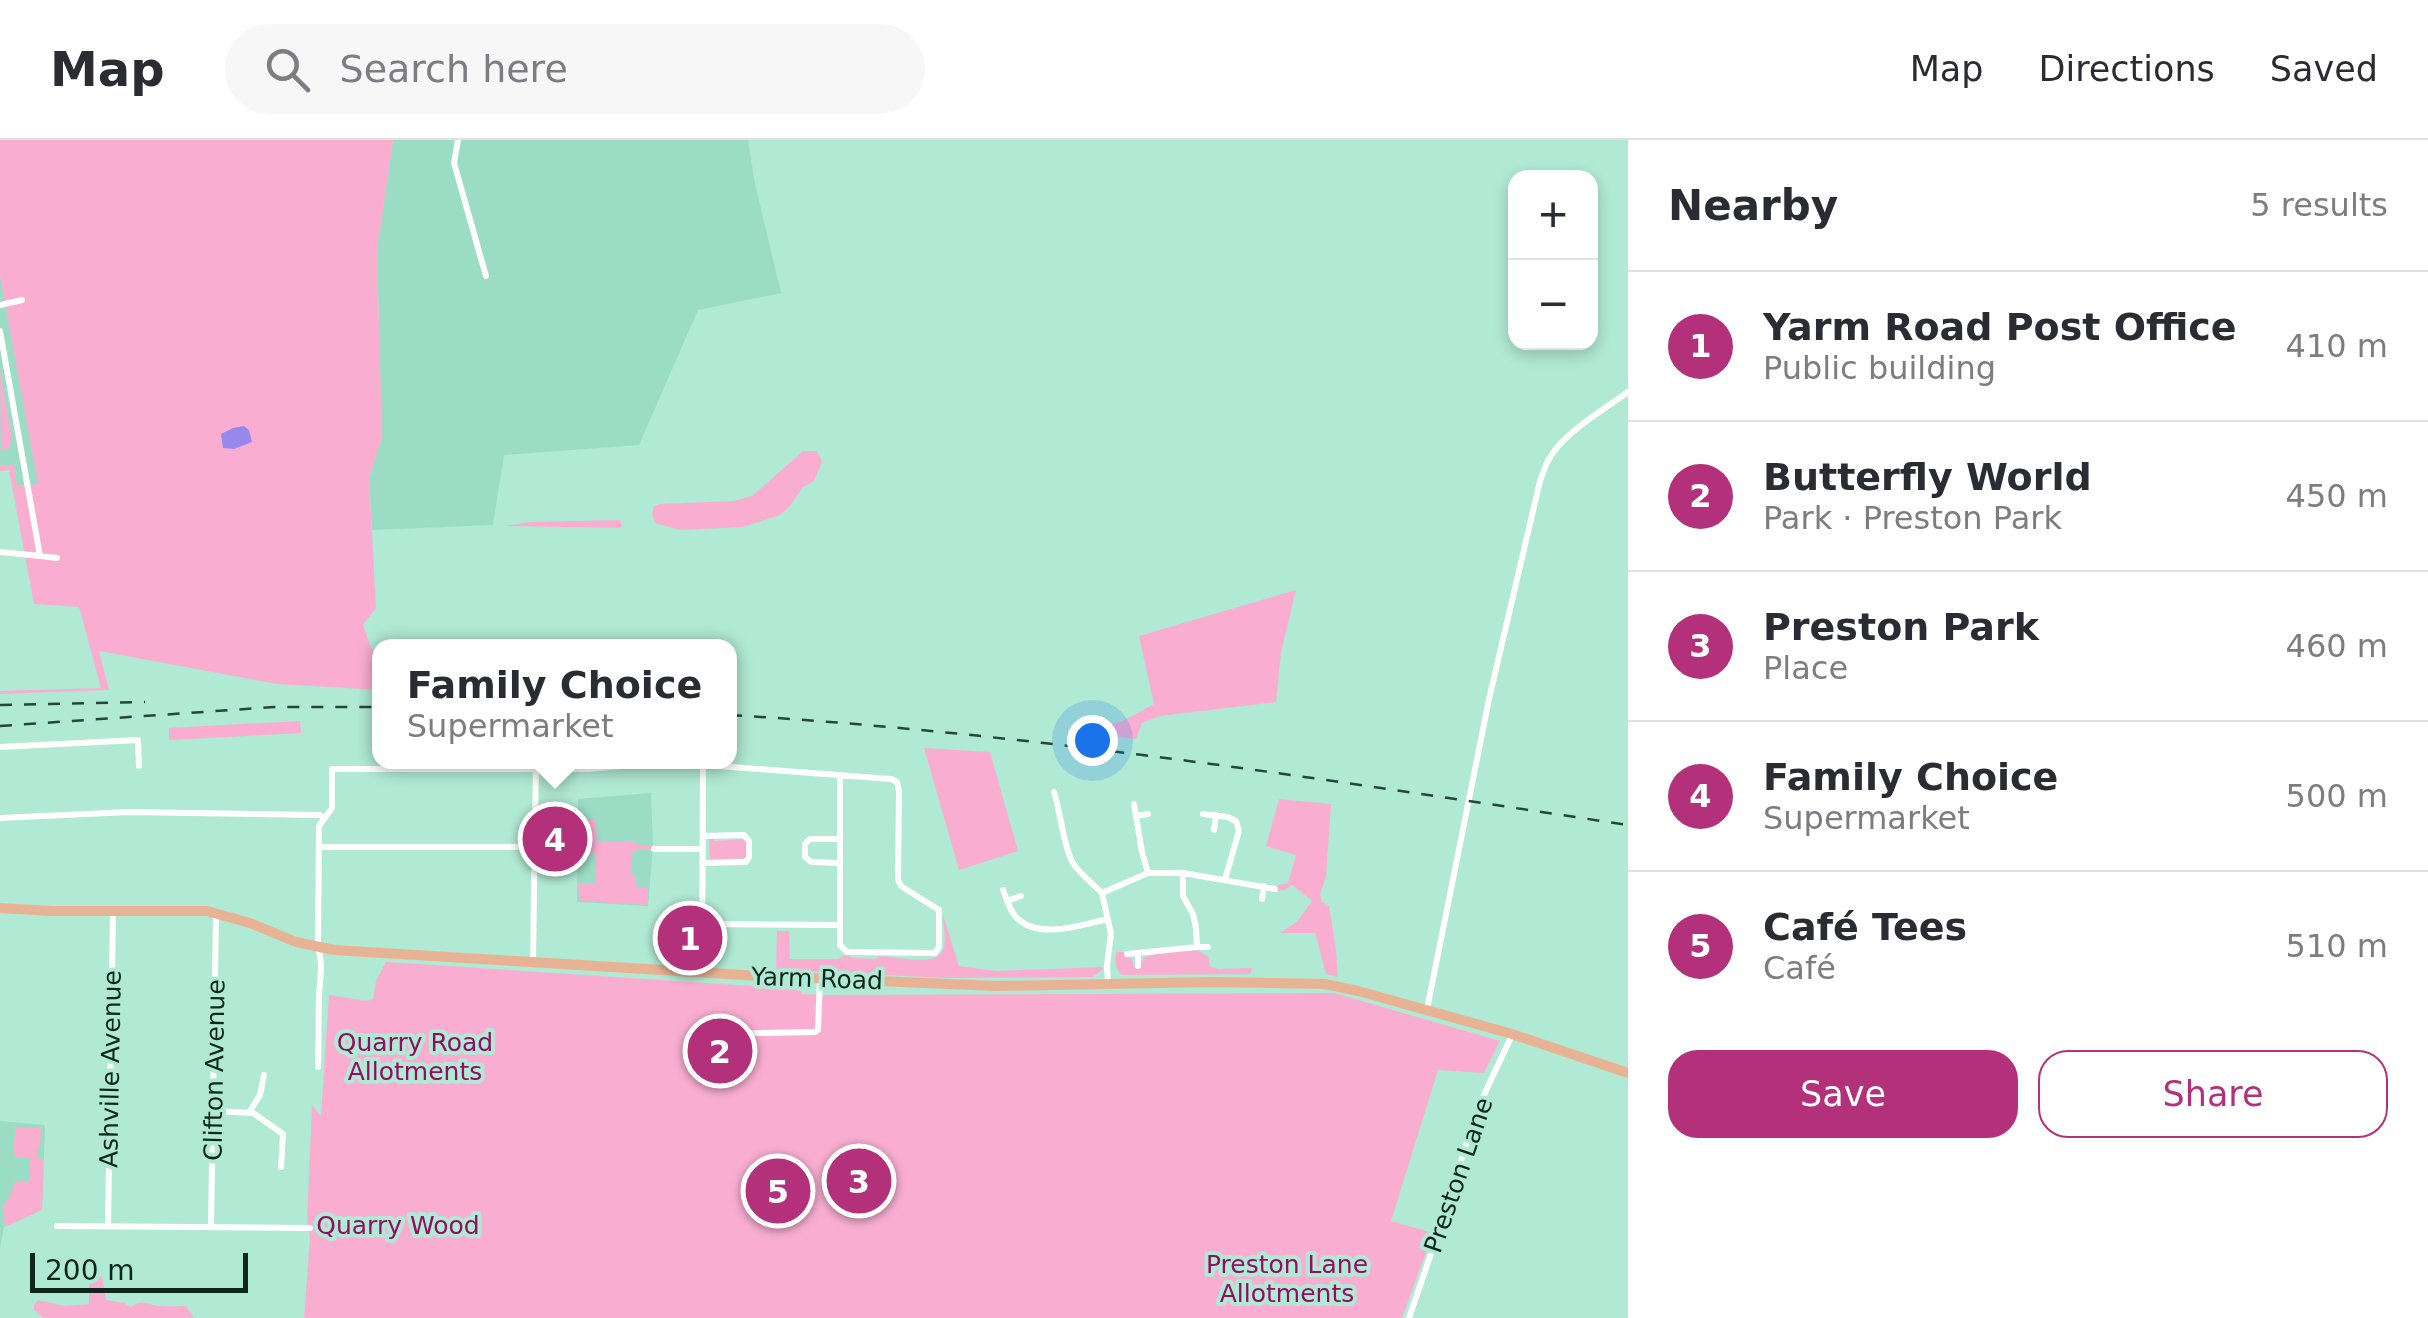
<!DOCTYPE html>
<meta charset="utf-8">
<style>
:root{--surface:#fff;--page:#f7f7f7;--text:#2b2b33;--muted:#7c7c81;--line:#e1e1e2;--accent:#b3317b}
body{margin:0;font-family:"DejaVu Sans",sans-serif;background:var(--page);color:var(--text)}
.controls{position:absolute;right:30px;top:30px;display:grid;overflow:hidden;border-radius:20px;box-shadow:0 5px 15px #0003}
.controls button{width:90px;height:90px;display:grid;place-items:center;padding:0;border:0;border-bottom:2px solid var(--line);background:var(--surface);color:var(--text);font:50px sans-serif}
.scale{position:absolute;left:30px;bottom:25px;width:218px;box-sizing:border-box;padding-left:10px;border:5px solid #0f261e;border-top:0;font-size:28px;line-height:35px;white-space:nowrap;color:#0f261e;-webkit-text-stroke:8px #b0e9d4;paint-order:stroke}
.you{position:absolute;left:1092px;top:600px;width:35px;height:35px;margin:-25px;border:8px solid #fff;border-radius:50%;background:#1a73e8;box-shadow:0 0 0 15px #1a73e833}
.badge{display:grid;place-items:center;width:65px;height:65px;border-radius:50%;background:var(--accent);color:#fff;font-size:32px;font-weight:700}
.pin{position:absolute;translate:-50% -50%;border:5px solid #fff;box-shadow:0 2px 10px #0006}
.popup{position:absolute;left:372px;top:499px;width:365px;height:130px;box-sizing:border-box;display:grid;place-content:center;border-radius:20px;background:var(--surface);filter:drop-shadow(0 2px 8px #0005);font-size:32px;white-space:nowrap;color:var(--muted)}
.popup b{font-size:38px;color:var(--text)}
.popup::after{content:'';position:absolute;left:50%;top:100%;margin-left:-20px;border:20px solid transparent;border-top-color:var(--surface)}
.list{margin:0;padding:0;list-style:none}
h2{display:flex;justify-content:space-between;align-items:center;height:130px;margin:0;padding:0 40px;font-size:42px}
h2 small{font-size:32px;font-weight:400;color:var(--muted)}
.list li{display:grid;grid-template-columns:65px 1fr auto;gap:30px;align-items:center;box-sizing:border-box;height:150px;padding:0 40px;border-top:2px solid var(--line)}
.list b{display:block;font-size:38px;white-space:nowrap}
.list p{margin:0;font-size:32px;white-space:nowrap;color:var(--muted)}
.list em{font-size:32px;font-style:normal;color:var(--muted)}
.actions{display:flex;gap:20px;padding:30px 40px}
.actions a{flex:1;padding:22px 0;border:2px solid var(--accent);border-radius:30px;text-align:center;font-size:35px;color:var(--accent)}
.actions .main{background:var(--accent);color:#fff}
.icon{flex:none;width:55px;height:55px;fill:none;stroke:currentColor;stroke-width:2;stroke-linecap:round;stroke-linejoin:round}
.map{position:relative;flex:none;width:1628px;height:1178px;overflow:hidden}
header{display:flex;align-items:center;gap:60px;box-sizing:border-box;height:140px;padding:0 50px;background:var(--surface);border-bottom:2px solid var(--line)}
header strong{font-size:48px}
nav{display:flex;gap:55px;margin-inline-start:auto;font-size:35px}
.search{width:700px;height:90px;background:var(--page);display:flex;align-items:center;gap:25px;box-sizing:border-box;padding:0 35px;border-radius:55px;color:var(--muted);font-size:38px}
main{display:flex}
aside{flex:1;background:var(--surface)}
.map>svg:first-child{display:block}
</style>
<header>
<strong>Map</strong>
<div class="search"><svg class="icon" aria-label="search" viewBox="0 0 24 24"><circle cx="10" cy="10" r="6"/><path d="M15 15l6 6"/></svg>Search here</div>
<nav><a>Map</a><a>Directions</a><a>Saved</a></nav>
</header>
<main>
<div class="map">
<svg width="1628" height="1178" viewBox="0 0 1628 1178">
<rect width="100%" height="100%" fill="#b0e9d4"/>
<path fill="#9bdcc5" d="M393 0H748L755 44 781 153 698 170 639 305 504 315 493 385 372 390 369 338 382 297 377 111Z
M0 136 39 344 17 346 14 325 0 326Z
M651 653 653 706 648 766 577 762 578 659Z
M0 981 45 985 42 1070 4 1087 0 1109Z"/>
<path fill="#f9aed1" d="M0 0H393L377 111 382 297 369 338 376 468 363 485 371 508 380 517V550L277 544 99 511 109 550 0 554V551L101 548 79 467 34 464 9 330 0 331V326L14 324 17 346 38 344 0 136Z
M0 229 12 299 8 309 1 311Z
M803 311H817L822 322 814 341 803 347 790 366 780 375 743 387 679 390 655 383 652 374 654 366 660 364 734 361 752 356Z
M620 380 622 387 617 388 505 386 530 382Z
M1296 450 1281 512 1276 562 1160 576 1142 583 1136 599 1072 592 1123 581 1154 564 1139 496Z
M300 581 301 593 169 600V588Z
M924 608 990 612 1018 711 959 730Z
M1279 659 1331 664 1326 736 1320 755 1322 762 1329 766 1336 809 1338 837 1326 834 1315 793H1280L1297 782 1312 761 1292 745 1285 750 1275 751 1276 746 1288 743 1296 715 1266 706Z
M578 680H596L597 701H634L635 704 651 706V709H635L634 713H631V735L636 736V745L638 748 648 747V765L582 761 579 759 578 743H596L595 713 578 712Z
M713 698 715 701 744 699 747 701V718L710 720 709 699Z
M943 775 959 826 996 831 1103 827 1102 830 1093 837 948 838 776 830 777 791H789L790 819H838L846 815 853 818 876 819 879 816C894 816 936 828 943 810 947 801 943 785 943 775Z
M1175 810H1196L1208 816 1210 827 1219 829 1252 828 1251 834 1122 835C1115 829 1115 821 1116 812H1125V817L1131 818 1135 828 1139 829 1144 817Z
M386 822 800 849 802 854 827 855 1334 853 1500 901 1484 933 1438 930 1391 1081 1433 1093 1402 1178H304L310 1097 307 1081 312 965 321 976 329 855 367 861 373 859 376 841Z
M16 987 41 988 40 1007 37 1008V1018L44 1019 42 1070 5 1087 3 1066 10 1056 15 1041 29 1042 30 1018 15 1017 13 1010Z
M102 1136 106 1160 125 1163 130 1167C146 1158 145 1165 161 1166 169 1167 178 1166 186 1166L194 1178H44L34 1170V1165L38 1160 65 1166 89 1164V1145L92 1138Z"/>
<path fill="#9887ed" d="M244 286 249 290 252 302 234 309 223 308 221 294 233 288Z"/>
<g fill="none" stroke-linecap="round" stroke-linejoin="round">
<path stroke="#fff" stroke-width="6" d="M458 0 454 23 486 136
M0 165 22 160
M0 191 40 416 0 412
M40 416 57 418
M0 607 138 600 139 626
M1054 652C1060 670 1064 709 1073 723 1080 734 1093 744 1102 753
M1134 664 1142 712 1148 733
M1203 674 1228 677 1236 681 1239 691 1225 739
M1136 676 1148 674
M0 678 129 672 320 675 324 678
M1214 690 1216 675
M839 699H810L805 704V717L811 722 839 723
M319 707H575
M654 709H702
M702 723 746 722 749 717V701L744 695 703 696
M1003 750C1007 760 1010 772 1018 779 1040 800 1083 784 1108 779
M1262 759 1264 746
M1007 761 1021 756
M840 785V635
M1197 807H1208
M1127 814 1197 807 1196 788 1193 774 1183 756V733
M533 821 536 622
M1138 826V814
M702 832 703 625
M1108 844 1107 825 1111 794 1102 753 1148 733H1183L1275 749
M1427 869 1489 559 1540 341C1543 334 1545 325 1549 319 1564 292 1604 270 1628 252
M705 894 815 892 818 890 820 839
M318 927C319 904 318 881 319 859 319 841 324 825 318 808L319 686 332 668V629H588L666 622 891 639 897 642 899 651 898 740 901 746 939 770V807L935 813 847 812 840 805V785L701 784
M213 971 253 973 283 994 281 1027
M250 971 260 955 264 935
M57 1086 310 1088
M108 1087 113 772
M211 1087 216 774
M1409 1178 1449 1061 1475 974 1512 895"/>
<path stroke="#e8b394" stroke-width="10" d="M0 768 52 771H207L250 783 296 802 334 810 760 836 996 846 1213 842 1325 844 1358 851 1512 894 1628 933"/>
<path stroke="#28453b" stroke-width="2.5" stroke-dasharray="12 12" stroke-linecap="butt" d="M0 565 145 562
M730 575C1032 593 1329 640 1628 685
M0 586 274 567H380"/>
</g>
<g text-anchor="middle" stroke-width="8" stroke-linejoin="round" paint-order="stroke">
<g font-size="25" fill="#0f261e" stroke="#b0e9d4">
<text transform="translate(817 838) rotate(2)" y="9">Yarm Road</text>
<text transform="translate(110 929) rotate(-89)" y="9">Ashville Avenue</text>
<text transform="translate(214 930) rotate(-89)" y="9">Clifton Avenue</text>
<text transform="translate(1458 1035) rotate(-71)" y="9">Preston Lane</text>
</g>
<g font-size="25" fill="#930d61" stroke="#b0e9d4">
<text x="415" y="911">Quarry Road<tspan x="415" dy="29">Allotments</tspan></text>
<text x="398" y="1094">Quarry Wood</text>
<text x="1287" y="1133">Preston Lane<tspan x="1287" dy="29">Allotments</tspan></text>
</g>
</g>
</svg>
<div class="controls">
<button>+</button>
<button>−</button>
</div>
<div class="scale">200 m</div>
<div class="you"></div>
<div class="pin badge" style="left:690px;top:798px">1</div>
<div class="pin badge" style="left:720px;top:911px">2</div>
<div class="pin badge" style="left:859px;top:1041px">3</div>
<div class="pin badge" style="left:555px;top:699px">4</div>
<div class="popup"><b>Family Choice</b>Supermarket</div>
<div class="pin badge" style="left:778px;top:1051px">5</div>
</div>
<aside>
<h2>Nearby<small>5 results</small></h2>
<ul class="list">
<li><span class="badge">1</span><div><b>Yarm Road Post Office</b><p>Public building</p></div><em>410 m</em></li>
<li><span class="badge">2</span><div><b>Butterfly World</b><p>Park · Preston Park</p></div><em>450 m</em></li>
<li><span class="badge">3</span><div><b>Preston Park</b><p>Place</p></div><em>460 m</em></li>
<li><span class="badge">4</span><div><b>Family Choice</b><p>Supermarket</p></div><em>500 m</em></li>
<li><span class="badge">5</span><div><b>Café Tees</b><p>Café</p></div><em>510 m</em></li>
</ul>
<div class="actions"><a class="main">Save</a><a>Share</a></div>
</aside>
</main>
